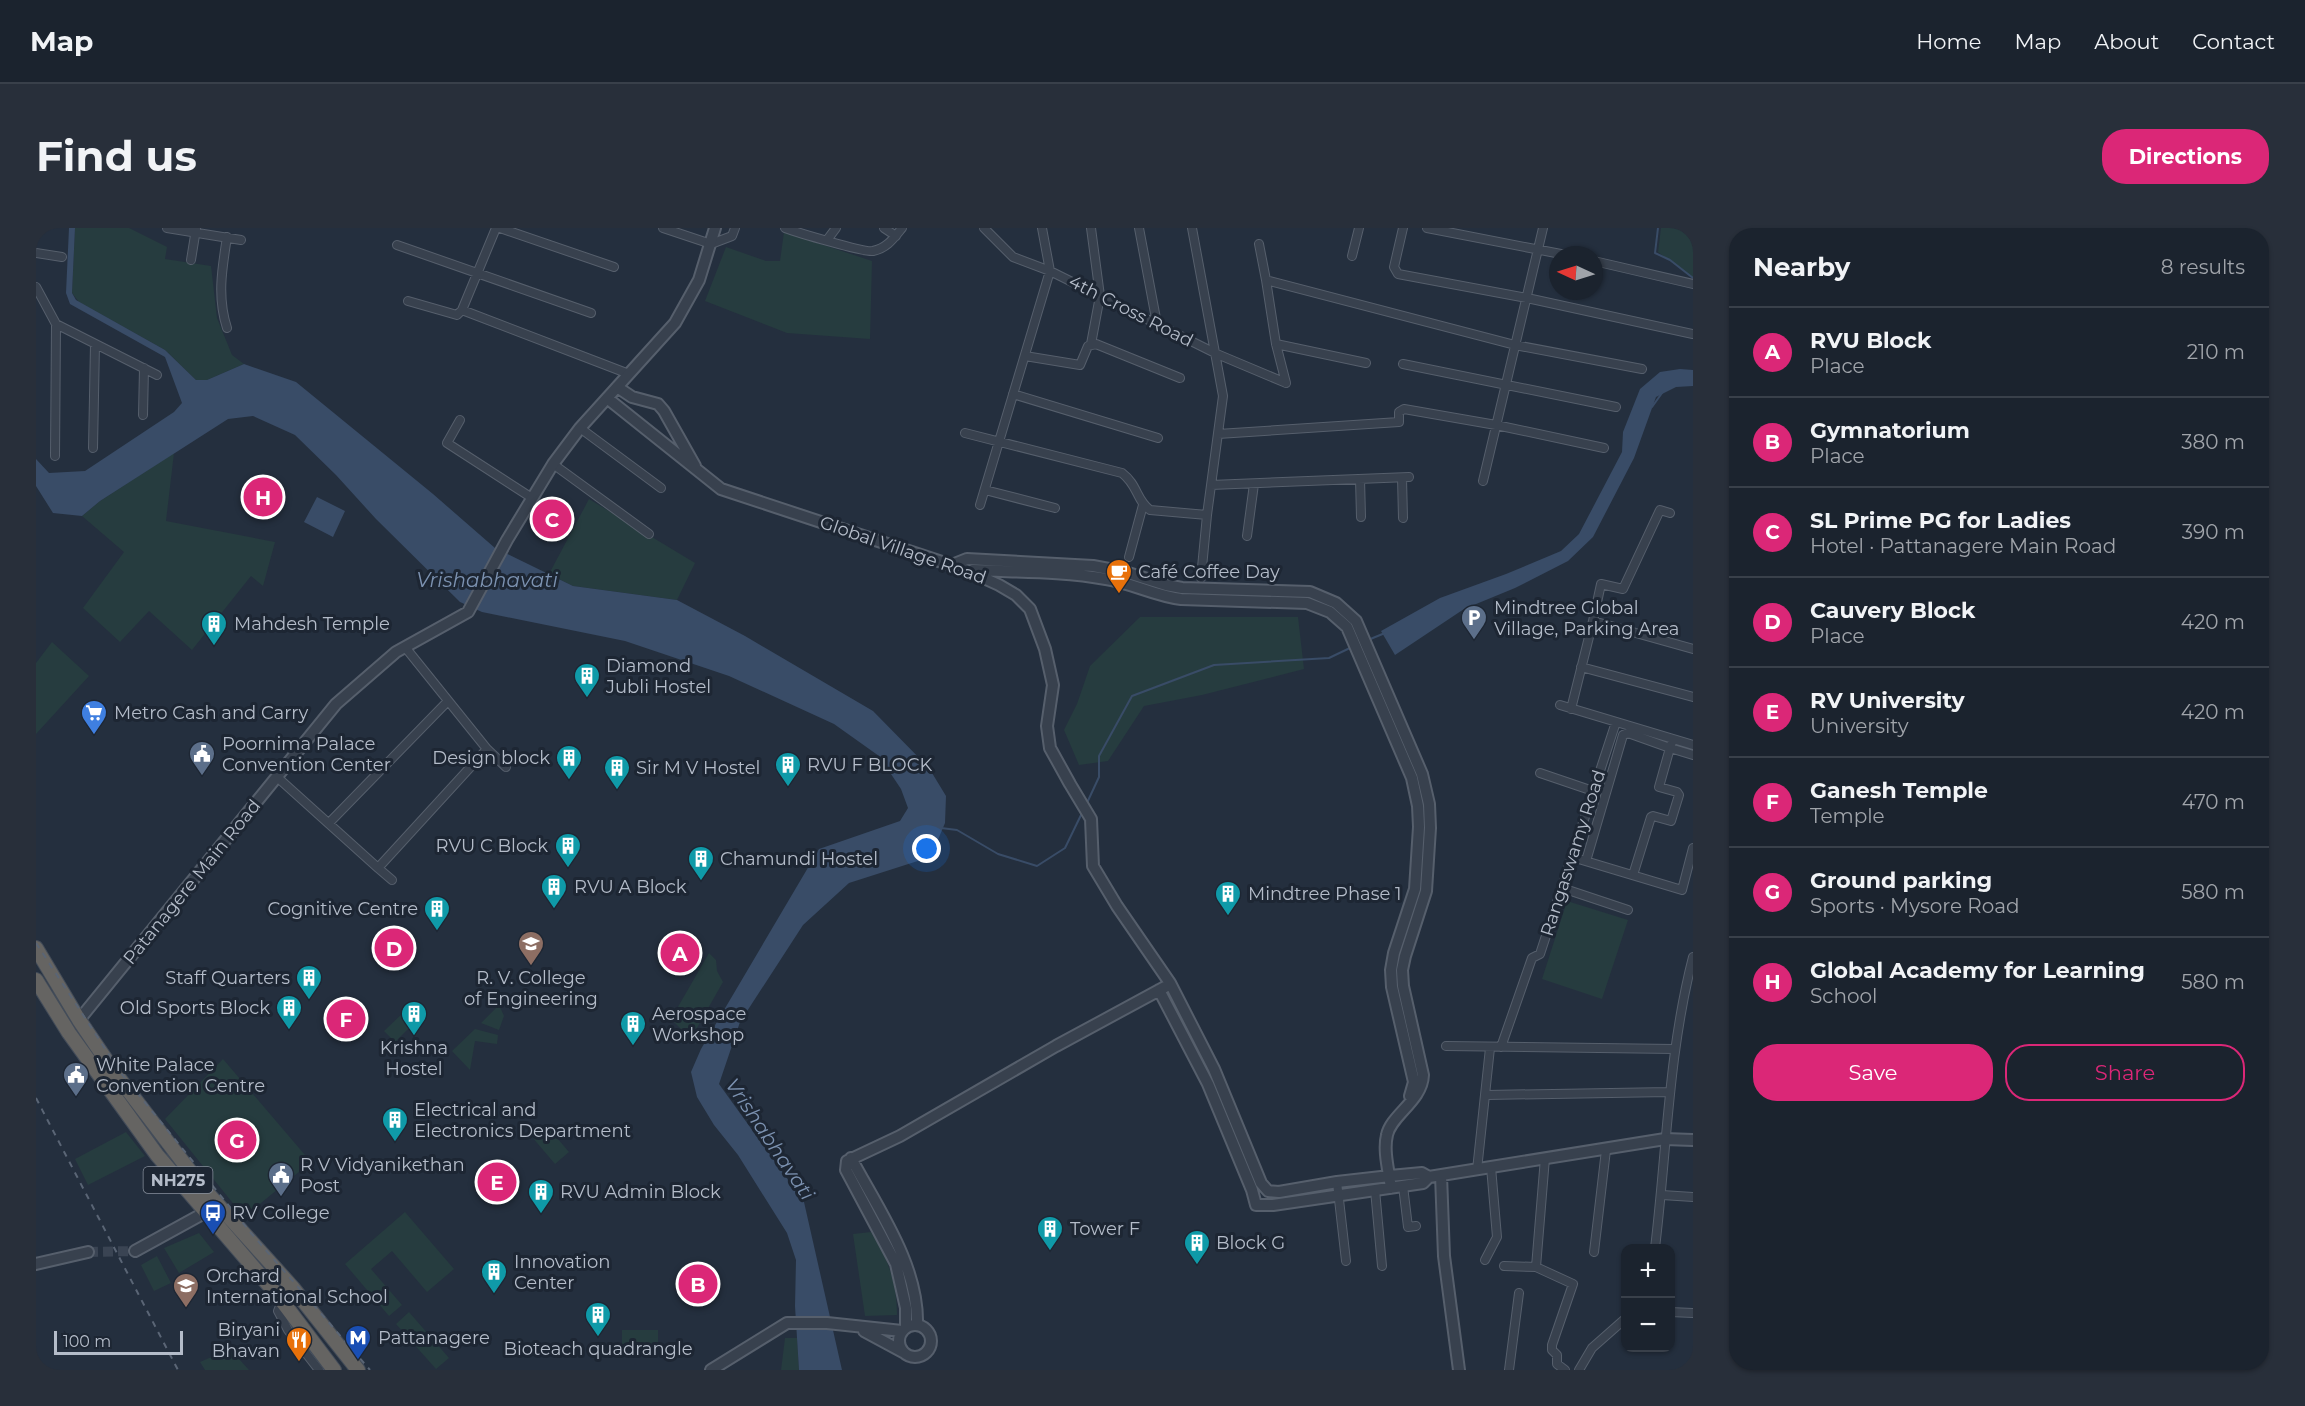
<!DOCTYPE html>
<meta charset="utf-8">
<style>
:root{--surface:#1b232e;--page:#282f3a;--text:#f1f3f6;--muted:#a0a4aa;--line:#39404a;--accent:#db2777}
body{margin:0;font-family:Montserrat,sans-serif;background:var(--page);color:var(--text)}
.controls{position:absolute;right:18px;bottom:18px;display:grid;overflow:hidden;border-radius:12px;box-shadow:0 2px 4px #0004}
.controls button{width:54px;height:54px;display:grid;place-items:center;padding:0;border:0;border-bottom:2px solid var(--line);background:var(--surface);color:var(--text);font:30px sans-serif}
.compass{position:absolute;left:1513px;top:18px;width:54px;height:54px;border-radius:50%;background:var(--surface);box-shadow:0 2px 4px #0004;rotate:274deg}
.scale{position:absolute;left:18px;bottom:15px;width:129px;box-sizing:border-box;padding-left:6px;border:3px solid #b4bcc9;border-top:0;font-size:16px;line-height:21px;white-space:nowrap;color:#b4bcc9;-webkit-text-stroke:4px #1d2633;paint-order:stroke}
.you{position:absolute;left:891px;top:621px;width:21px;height:21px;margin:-15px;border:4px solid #fff;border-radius:50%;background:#1a73e8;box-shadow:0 0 0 9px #1a73e833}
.badge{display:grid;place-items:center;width:39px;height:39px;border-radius:50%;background:var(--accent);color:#fff;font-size:20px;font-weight:700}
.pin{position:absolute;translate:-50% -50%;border:3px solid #fff;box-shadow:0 2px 6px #0006}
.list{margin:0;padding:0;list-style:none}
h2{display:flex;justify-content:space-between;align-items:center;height:78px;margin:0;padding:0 24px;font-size:26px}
h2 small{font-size:20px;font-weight:400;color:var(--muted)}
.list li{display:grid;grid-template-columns:39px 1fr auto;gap:18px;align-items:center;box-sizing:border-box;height:90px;padding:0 24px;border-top:2px solid var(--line)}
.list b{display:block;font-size:22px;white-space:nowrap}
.list p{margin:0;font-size:20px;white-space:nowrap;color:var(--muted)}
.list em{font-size:20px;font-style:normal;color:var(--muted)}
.actions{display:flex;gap:12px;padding:18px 24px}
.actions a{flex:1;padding:14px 0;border:2px solid var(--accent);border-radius:24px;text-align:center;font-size:21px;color:var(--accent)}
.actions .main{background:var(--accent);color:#fff}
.map{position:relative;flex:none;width:1657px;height:1142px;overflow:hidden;border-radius:24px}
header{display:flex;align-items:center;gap:36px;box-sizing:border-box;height:84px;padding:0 30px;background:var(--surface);border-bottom:2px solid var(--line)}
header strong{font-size:28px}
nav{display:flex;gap:33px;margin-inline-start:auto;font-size:21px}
.intro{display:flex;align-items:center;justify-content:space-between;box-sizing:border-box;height:144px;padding:0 36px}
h1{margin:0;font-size:42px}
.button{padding:15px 27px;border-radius:24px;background:var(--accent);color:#fff;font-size:21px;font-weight:700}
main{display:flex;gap:36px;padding:0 36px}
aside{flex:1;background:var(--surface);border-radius:24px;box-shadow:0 2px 4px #0004}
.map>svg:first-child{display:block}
</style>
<header>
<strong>Map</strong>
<nav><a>Home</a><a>Map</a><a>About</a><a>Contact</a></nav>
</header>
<div class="intro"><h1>Find us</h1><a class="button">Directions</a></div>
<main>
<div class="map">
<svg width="1657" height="1142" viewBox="0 0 1657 1142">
<rect width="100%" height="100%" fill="#242f3e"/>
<path fill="#263c3f" d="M39 0H93L131 19 129 31 175 38 181 90 196 127 208 136 171 152H160L129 122 43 74 36 65Z
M1625 0H1657V50L1622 24Z
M748 4 836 33 834 111 751 105 669 73 690 19 730 33H744Z
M138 225 130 293 239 314 227 358 215 348 156 422 113 383 84 414 47 380 88 324 46 288 64 273Z
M553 271 659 335 641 372 537 358 513 346Z
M1104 389H1262L1268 441 1166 467 1108 478 1072 533 1043 537 1028 502 1041 476 1054 438Z
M16 414 53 448 0 506V435Z
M1531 673 1592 692 1566 771 1506 751Z
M673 725 680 732 681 743 687 754 658 805 651 807 635 791Z
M463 777 468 788 463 802 445 795Z
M369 783 379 794 359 814 348 803Z
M439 801 462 807 461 816 439 813 434 842 416 823Z
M187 831 275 934 208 989 129 891Z
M510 897 533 924 519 936 496 909Z
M90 904 109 928 52 957 39 931Z
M369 984 418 1041 391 1064 356 1023 335 1041 366 1077 353 1088 309 1036Z
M835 1004C852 1029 861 1056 861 1087L829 1088 817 1006Z
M163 1005 178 1024 143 1045 128 1020Z
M121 1028 135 1055 118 1063 105 1037Z
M373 1084 413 1130 400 1141 360 1096Z
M586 1102H622V1118H586Z
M749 1110H761L763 1142H745Z
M194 1121 213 1142H169L164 1134Z"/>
<path fill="#394c67" d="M33 0H39L36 65 40 72 129 122 160 152H171L208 136 260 154 397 266 459 320 537 358 641 372 709 408 837 483 893 540 910 568 909 595 901 614 888 631 813 655 767 697 704 794 683 856 768 974 806 1142H763L759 1078 760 1032 751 1005 702 927 678 897 661 869 655 844 665 821 783 621 864 593 872 580 865 561 843 528 798 496 693 448 589 413 446 384 424 374 340 291 300 247 259 207 217 188 192 191 64 273 46 288 17 285 0 258V231L13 245 49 243 138 184 146 175 129 129 34 76 30 65Z
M1644 141 1657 142V158L1640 159 1620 169 1598 230 1557 309 1532 333 1479 360 1428 381 1359 427 1345 403 1404 370 1470 346 1525 323 1543 306 1586 224 1587 204 1604 161 1624 144Z
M281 269 309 283 297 309 268 294Z"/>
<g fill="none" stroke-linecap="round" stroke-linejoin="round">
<path stroke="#394c67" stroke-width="2" d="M1622 0 1619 25 1634 32 1657 50
M1616 179 1626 165
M1332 412 1349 405
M1050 577 1063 549V528L1096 468 1178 437 1293 430 1316 419
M905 600 921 602 962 626 1001 638 1029 620 1046 585"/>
<path stroke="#3a4453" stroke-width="10" stroke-dasharray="10 5" stroke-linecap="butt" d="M52 1024 99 1023"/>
<defs>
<path id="minor" d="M131 0 205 12
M464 0 578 39
M627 0 675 16 696 8 699 0
M749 0C760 4 829 25 837 23 851 20 857 11 866 0
M848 0 860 8
M948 0 977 29 1014 43 1181 126 1250 155
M1055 0 1064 68 1055 116
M1103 0 1121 96
M1156 0 1187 168 1171 287 1165 350
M1367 0 1358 39 1362 46 1491 70 1657 106
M1391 0 1530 27
M791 12 800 0
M1223 16 1230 52
M361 17 555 85
M0 25 26 29
M1316 28 1323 0
M155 32 160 1
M1558 33 1657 56
M0 59 20 96 121 147
M372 73 421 87 426 82 593 146
M426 82 460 0
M191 100C181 69 186 41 191 9
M1240 116 1330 135
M989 128 1044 137 1052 118 1060 116 1144 150
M1367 136 1580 179
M1250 155 1240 116 1230 52 1479 117 1606 141
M977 166 1122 210
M107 187 108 140
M424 192 411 215 496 270
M544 200 625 260
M929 205 1086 245C1102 257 1100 272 1114 282L1171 287
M1182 206 1363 194V184L1368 181 1460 197 1568 220
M57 220 59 116
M19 228 20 96
M517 236 613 306
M1366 250 1367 290
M1324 251 1325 289
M1447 253 1507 0
M1175 257 1373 249
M949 262 1019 280
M944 277 1014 43 1006 0
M1211 308 1218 256
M1093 329 1107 277
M1557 393 1565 356 1587 361 1624 282 1634 285
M1545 439 1657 469
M1524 477 1657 517
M1535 481 1557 393 1657 421
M451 521 470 539
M1504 545 1557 563
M241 549 342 640 451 521 369 419
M293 595 411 474
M1536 629 1646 662 1657 620
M1550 633 1587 507 1592 505 1634 520 1637 511
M342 640 356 652
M1597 647 1615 589 1617 588 1635 593 1643 567 1641 564 1623 559 1634 520 1657 527
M1526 660 1592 682
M1410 818 1638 821
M1465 819 1496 730 1504 726 1580 494
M1451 867 1633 864
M1441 942 1454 820
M1301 954 1310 1033
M1367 958 1372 999 1380 998
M1339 962 1346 1038
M1626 967 1657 969
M1619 1020C1631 922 1632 826 1657 729
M1558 1024 1570 922
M1449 1032 1461 1009 1455 939
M1468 1038 1500 1039 1509 930
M1500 1039 1537 1056 1516 1117V1122L1521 1127V1136L1529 1142
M246 1073 242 1083 252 1102 283 1142
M1634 1084 1657 1085
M1473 1142 1483 1065
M1543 1142 1556 1120 1590 1090"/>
<path id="tertiary" d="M581 159 596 169 622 176 628 183 659 238
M571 170 685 261 930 342 963 357 980 367 994 381 1009 421 1017 457 1011 498 1014 520 1034 556 1055 591 1057 638 1081 678 1134 755 1178 841 1225 955 1232 963 1243 964 1301 954 1354 948 1386 945 1393 949
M916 337 931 331 1057 338 1089 344 1130 357 1146 360 1274 364 1300 375 1320 393 1386 546 1393 576 1394 600 1390 663 1369 728 1366 742 1367 758 1387 847C1386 873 1355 887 1351 907 1347 923 1353 944 1355 960
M937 342C980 344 1027 343 1070 351 1096 355 1119 368 1145 371L1271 375 1294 384 1311 399 1376 550 1382 578 1383 599 1379 661 1358 725 1355 742 1356 759 1378 854 1374 868
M1123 762 1172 856 1216 962 1220 977H1237L1387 955 1393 949 1629 911 1657 912
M43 792 300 476 360 424 432 384 471 312 517 236 544 200 639 95 663 52 679 0
M815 930C842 981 883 1038 881 1097
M1405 947 1408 1028 1423 1142
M99 1023 170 984
M0 1036 52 1024
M863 1113a16 16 0 1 1 32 0a16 16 0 1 1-32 0Z
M870 1100V1080L860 1036 810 942 811 933 864 908 1020 818 1129 759
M828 1103 867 1124
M675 1142 751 1095H791L866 1103"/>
<path id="trunk" d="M0 720 43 792 79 845 166 959 257 1060 322 1142
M0 752 33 805 121 927 243 1069 298 1142"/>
</defs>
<use href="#minor" stroke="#565f6c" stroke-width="10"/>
<use href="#tertiary" stroke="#565f6c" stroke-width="14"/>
<use href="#trunk" stroke="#434c59" stroke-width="16"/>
<use href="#minor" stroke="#38414e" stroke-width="8"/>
<use href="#tertiary" stroke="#38414e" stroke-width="10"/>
<use href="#trunk" stroke="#656462" stroke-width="14"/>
<path stroke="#5a6575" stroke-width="2" stroke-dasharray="6 6" stroke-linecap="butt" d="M0 715 85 845 215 1005 334 1142
M0 870 142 1142"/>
</g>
<defs>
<symbol id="cafe-pin" viewBox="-11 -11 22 30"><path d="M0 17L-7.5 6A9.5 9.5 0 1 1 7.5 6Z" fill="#e8710a" stroke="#1d2633"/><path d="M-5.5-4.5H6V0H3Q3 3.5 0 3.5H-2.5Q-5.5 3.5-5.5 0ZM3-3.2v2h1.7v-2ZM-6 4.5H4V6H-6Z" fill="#fff"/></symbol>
<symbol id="parking-pin" viewBox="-11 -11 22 30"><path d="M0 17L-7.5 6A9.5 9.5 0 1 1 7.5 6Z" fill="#5c6f8a" stroke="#1d2633"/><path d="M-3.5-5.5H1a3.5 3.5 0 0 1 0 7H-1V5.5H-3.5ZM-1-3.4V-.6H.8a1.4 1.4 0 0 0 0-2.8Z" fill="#fff"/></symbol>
<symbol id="building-pin" viewBox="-11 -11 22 30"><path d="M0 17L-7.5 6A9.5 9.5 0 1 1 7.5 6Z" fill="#0f9aa8" stroke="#1d2633"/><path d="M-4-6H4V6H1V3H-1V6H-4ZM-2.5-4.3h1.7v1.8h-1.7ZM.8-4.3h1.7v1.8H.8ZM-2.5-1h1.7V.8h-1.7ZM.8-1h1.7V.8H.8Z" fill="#fff"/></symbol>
<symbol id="supermarket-pin" viewBox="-11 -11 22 30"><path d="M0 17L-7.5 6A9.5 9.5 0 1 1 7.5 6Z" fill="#3f7fe0" stroke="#1d2633"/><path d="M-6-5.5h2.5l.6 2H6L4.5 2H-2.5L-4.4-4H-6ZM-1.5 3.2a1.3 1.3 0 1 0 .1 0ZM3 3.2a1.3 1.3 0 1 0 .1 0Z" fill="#fff"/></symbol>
<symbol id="civic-pin" viewBox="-11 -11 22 30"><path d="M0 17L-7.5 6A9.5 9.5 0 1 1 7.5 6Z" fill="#5c6f8a" stroke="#1d2633"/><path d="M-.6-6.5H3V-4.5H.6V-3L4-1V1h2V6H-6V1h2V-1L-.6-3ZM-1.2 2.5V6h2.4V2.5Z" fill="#fff"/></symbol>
<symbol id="university-pin" viewBox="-11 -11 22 30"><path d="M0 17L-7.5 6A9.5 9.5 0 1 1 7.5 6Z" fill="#8d6e63" stroke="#1d2633"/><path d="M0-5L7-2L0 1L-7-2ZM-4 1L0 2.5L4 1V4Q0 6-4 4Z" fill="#fff"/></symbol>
<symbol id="bus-pin" viewBox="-11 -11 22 30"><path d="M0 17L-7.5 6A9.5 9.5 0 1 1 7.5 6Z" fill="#1a4fb4" stroke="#1d2633"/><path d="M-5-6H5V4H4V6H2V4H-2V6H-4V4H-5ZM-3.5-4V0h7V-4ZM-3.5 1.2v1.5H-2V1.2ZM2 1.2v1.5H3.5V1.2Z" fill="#fff"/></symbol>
<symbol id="school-pin" viewBox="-11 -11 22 30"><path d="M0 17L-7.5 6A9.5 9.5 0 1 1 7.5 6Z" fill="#8d6e63" stroke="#1d2633"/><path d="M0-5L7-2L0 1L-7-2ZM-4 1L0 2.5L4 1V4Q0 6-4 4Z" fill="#fff"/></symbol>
<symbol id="metro-pin" viewBox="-11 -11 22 30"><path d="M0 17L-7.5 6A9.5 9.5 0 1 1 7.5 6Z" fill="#1a4fb4" stroke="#1d2633"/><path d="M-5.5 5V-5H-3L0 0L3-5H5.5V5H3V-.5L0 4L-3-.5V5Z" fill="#fff"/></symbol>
<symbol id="restaurant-pin" viewBox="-11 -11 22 30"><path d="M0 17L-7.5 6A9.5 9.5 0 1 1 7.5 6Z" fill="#e8710a" stroke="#1d2633"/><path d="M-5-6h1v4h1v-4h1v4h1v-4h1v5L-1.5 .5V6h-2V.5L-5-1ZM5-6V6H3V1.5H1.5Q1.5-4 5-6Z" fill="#fff"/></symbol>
</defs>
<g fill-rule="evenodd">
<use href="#cafe-pin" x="1068" y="329" width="30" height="40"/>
<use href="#parking-pin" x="1423" y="375" width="30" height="40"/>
<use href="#building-pin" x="163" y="381" width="30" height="40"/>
<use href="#building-pin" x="536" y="433" width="30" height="40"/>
<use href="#supermarket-pin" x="43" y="470" width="30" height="40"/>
<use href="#civic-pin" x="151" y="511" width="30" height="40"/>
<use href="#building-pin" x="518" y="515" width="30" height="40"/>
<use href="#building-pin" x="737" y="522" width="30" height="40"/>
<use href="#building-pin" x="566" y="525" width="30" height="40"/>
<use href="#building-pin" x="517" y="603" width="30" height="40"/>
<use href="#building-pin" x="650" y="616" width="30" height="40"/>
<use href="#building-pin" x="503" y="644" width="30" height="40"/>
<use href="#building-pin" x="1177" y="651" width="30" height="40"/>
<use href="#building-pin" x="386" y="666" width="30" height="40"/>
<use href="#university-pin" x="480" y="701" width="30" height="40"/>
<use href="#building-pin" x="258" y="735" width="30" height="40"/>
<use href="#building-pin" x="238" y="765" width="30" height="40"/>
<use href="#building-pin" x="363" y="771" width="30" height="40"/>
<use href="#building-pin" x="582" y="781" width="30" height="40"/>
<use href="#civic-pin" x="25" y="832" width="30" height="40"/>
<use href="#building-pin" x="344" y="877" width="30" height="40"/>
<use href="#civic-pin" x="230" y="932" width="30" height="40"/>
<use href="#building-pin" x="490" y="949" width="30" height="40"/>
<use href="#bus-pin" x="162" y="970" width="30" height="40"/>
<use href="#building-pin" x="999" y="986" width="30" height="40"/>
<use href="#building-pin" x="1146" y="1000" width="30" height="40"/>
<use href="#building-pin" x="443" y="1029" width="30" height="40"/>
<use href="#school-pin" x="135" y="1043" width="30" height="40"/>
<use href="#building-pin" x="547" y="1072" width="30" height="40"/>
<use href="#metro-pin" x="307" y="1095" width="30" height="40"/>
<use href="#restaurant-pin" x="248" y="1097" width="30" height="40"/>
</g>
<g text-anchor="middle" stroke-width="6" stroke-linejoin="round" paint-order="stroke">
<rect fill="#1d2633" stroke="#878f9c" stroke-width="1.5" x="107.5" y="939" width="69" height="26" rx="4.5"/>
<g font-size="16" font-weight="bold" fill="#b4bcc9">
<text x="142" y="958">NH275</text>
</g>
<g font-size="18" fill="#b4bcc9" stroke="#1d2633">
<text transform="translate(1095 83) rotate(27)" y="6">4th Cross Road</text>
<text transform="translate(867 322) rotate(19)" y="6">Global Village Road</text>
<text transform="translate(1537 625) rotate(-72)" y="6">Rangaswamy Road</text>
<text transform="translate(156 654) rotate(-51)" y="6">Patanagere Main Road</text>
</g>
<g font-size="18" fill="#b4bcc9" stroke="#1d2633" text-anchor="start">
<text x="1102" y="350">Café Coffee Day</text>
<text x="1458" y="386">Mindtree Global<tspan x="1458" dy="21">Village, Parking Area</tspan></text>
<text x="198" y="402">Mahdesh Temple</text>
<text x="570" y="444">Diamond<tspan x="570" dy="21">Jubli Hostel</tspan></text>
<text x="78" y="491">Metro Cash and Carry</text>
<text x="186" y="522">Poornima Palace<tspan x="186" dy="21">Convention Center</tspan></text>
<text x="514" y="536" text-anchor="end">Design block</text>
<text x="771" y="543">RVU F BLOCK</text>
<text x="600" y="546">Sir M V Hostel</text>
<text x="512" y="624" text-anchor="end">RVU C Block</text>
<text x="684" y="637">Chamundi Hostel</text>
<text x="538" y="665">RVU A Block</text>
<text x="1212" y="672">Mindtree Phase 1</text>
<text x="382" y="687" text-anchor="end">Cognitive Centre</text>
<text x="254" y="756" text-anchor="end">Staff Quarters</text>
<text x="495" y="756" text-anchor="middle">R. V. College<tspan x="495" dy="21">of Engineering</tspan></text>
<text x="234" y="786" text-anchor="end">Old Sports Block</text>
<text x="616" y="792">Aerospace<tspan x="616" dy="21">Workshop</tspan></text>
<text x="378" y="826" text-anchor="middle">Krishna<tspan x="378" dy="21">Hostel</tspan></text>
<text x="60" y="843">White Palace<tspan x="60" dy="21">Convention Centre</tspan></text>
<text x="378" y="888">Electrical and<tspan x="378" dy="21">Electronics Department</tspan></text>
<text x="264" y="943">R V Vidyanikethan<tspan x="264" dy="21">Post</tspan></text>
<text x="524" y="970">RVU Admin Block</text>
<text x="196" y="991">RV College</text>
<text x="1034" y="1007">Tower F</text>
<text x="1180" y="1021">Block G</text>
<text x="478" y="1040">Innovation<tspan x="478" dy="21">Center</tspan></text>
<text x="170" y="1054">Orchard<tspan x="170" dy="21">International School</tspan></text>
<text x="244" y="1108" text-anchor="end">Biryani<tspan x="244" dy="21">Bhavan</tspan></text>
<text x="342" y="1116">Pattanagere</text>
<text x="562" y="1127" text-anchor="middle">Bioteach quadrangle</text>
</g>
<g font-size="20" font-style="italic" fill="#7c92b1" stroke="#1d2633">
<text x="451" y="359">Vrishabhavati</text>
<text transform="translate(734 911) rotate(56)" y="7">Vrishabhavati</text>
</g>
</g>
</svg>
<div class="controls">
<button>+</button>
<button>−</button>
</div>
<svg class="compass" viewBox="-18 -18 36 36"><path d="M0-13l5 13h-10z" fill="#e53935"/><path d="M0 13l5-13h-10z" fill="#a0a4aa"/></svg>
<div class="scale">100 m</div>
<div class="you"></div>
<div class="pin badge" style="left:644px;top:725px">A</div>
<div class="pin badge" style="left:662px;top:1056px">B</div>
<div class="pin badge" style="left:516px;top:291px">C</div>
<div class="pin badge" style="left:358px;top:720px">D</div>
<div class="pin badge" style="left:461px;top:954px">E</div>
<div class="pin badge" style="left:310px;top:791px">F</div>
<div class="pin badge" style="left:201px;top:912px">G</div>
<div class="pin badge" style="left:227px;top:269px">H</div>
</div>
<aside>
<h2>Nearby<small>8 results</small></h2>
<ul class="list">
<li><span class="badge">A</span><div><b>RVU Block</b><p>Place</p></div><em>210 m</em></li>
<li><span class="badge">B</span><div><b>Gymnatorium</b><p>Place</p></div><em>380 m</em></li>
<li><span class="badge">C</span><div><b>SL Prime PG for Ladies</b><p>Hotel · Pattanagere Main Road</p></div><em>390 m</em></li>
<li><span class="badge">D</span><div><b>Cauvery Block</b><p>Place</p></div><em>420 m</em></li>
<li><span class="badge">E</span><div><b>RV University</b><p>University</p></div><em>420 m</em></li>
<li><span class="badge">F</span><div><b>Ganesh Temple</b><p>Temple</p></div><em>470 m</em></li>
<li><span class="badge">G</span><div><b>Ground parking</b><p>Sports · Mysore Road</p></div><em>580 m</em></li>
<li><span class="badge">H</span><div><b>Global Academy for Learning</b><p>School</p></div><em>580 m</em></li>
</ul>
<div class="actions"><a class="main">Save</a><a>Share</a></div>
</aside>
</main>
